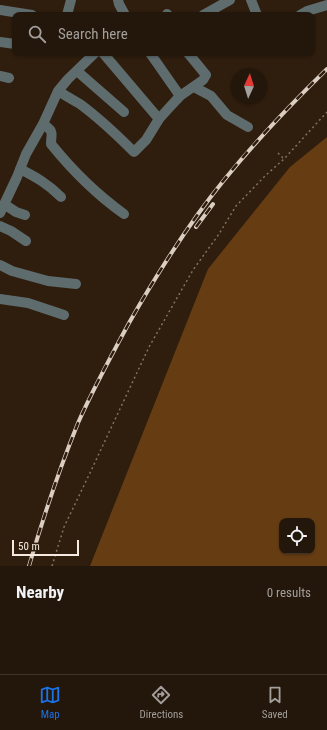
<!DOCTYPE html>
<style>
:root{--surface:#23160a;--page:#2f2318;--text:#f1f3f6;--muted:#a39f9c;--line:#40352b;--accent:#1a73e8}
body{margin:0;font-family:"Roboto Condensed",sans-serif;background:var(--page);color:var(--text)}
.controls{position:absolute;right:12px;bottom:12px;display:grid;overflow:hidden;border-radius:8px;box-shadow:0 1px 3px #0004}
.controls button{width:36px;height:36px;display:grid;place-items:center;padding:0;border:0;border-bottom:1px solid var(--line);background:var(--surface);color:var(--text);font:20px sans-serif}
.compass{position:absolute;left:231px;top:68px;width:36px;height:36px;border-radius:50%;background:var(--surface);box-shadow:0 1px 3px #0004;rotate:4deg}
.scale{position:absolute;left:12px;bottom:10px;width:67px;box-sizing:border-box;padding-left:4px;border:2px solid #f6eae0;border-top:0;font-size:11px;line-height:14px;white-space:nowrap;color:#f6eae0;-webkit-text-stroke:3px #2f1d0d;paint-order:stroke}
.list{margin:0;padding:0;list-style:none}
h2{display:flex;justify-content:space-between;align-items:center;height:52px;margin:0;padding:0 16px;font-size:17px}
h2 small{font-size:13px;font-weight:400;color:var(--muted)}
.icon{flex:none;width:22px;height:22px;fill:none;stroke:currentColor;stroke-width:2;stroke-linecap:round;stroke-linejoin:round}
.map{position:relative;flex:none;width:327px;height:566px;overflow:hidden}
.search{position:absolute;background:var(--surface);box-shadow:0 1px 3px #0004;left:12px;right:12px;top:12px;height:44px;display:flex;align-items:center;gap:10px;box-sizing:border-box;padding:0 14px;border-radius:8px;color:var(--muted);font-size:15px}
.sheet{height:108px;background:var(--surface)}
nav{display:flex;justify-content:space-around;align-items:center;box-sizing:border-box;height:56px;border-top:1px solid var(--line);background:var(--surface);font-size:11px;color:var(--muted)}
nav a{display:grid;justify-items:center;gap:2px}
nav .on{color:var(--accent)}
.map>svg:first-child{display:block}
</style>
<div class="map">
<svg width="327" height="566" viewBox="0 0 327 566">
<rect width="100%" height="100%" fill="#2f1d0d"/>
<path fill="#663d13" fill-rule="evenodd" d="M327 137V566H90L208 269 290 167ZM282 521H312V551H282Z"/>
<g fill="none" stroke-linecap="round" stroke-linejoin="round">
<path stroke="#817264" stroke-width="1.5" stroke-dasharray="2 3" stroke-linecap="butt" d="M278 153 284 159
M52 566 64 527 89 475 149 347 193 270 219 234 236 206 265 176 284 159 327 112"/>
<path stroke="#5e6c6e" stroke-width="10" d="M118 0 119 4 125 15
M251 0 257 15
M0 10 32 15
M167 14 168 15
M67 15 71 0
M203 15 230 0
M300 15 307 11 327 5
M0 42 15 44
M103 53 159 119
M150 53 180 96
M77 71 124 112
M0 76 9 78
M194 87 211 96 227 115 248 127
M58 91C66 96 73 100 80 104 99 118 117 135 134 152L146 140 159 119 168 109 180 96 203 80 206 75 188 53
M43 124C55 132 51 133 51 144 72 170 96 194 124 214
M20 169C36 177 48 184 61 197
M4 204 16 212 25 215
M0 213 17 177 26 154 43 124 58 91 68 79 95 53
M0 226 11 231 26 241
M0 265 12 271 48 281 76 284
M0 299 28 303 64 315"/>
<defs>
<path id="rail" d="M196 227 213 204
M29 566C43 518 59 470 78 423 93 389 111 356 129 323 150 286 173 249 198 214 236 161 281 114 327 69"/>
</defs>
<use href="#rail" stroke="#dacdc2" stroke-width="4"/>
<use href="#rail" stroke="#2f1d0d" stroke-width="2.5" stroke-dasharray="8" stroke-linecap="butt"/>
</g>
</svg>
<div class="controls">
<button><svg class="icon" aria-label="locate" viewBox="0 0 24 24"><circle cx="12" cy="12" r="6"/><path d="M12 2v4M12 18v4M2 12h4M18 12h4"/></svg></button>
</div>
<svg class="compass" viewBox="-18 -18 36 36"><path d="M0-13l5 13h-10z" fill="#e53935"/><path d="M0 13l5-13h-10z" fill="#a39f9c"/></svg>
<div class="scale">50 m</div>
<div class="search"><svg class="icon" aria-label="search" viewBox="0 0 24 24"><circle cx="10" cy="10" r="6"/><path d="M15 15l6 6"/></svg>Search here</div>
</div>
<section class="sheet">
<h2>Nearby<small>0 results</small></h2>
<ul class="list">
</ul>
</section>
<nav>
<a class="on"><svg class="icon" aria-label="map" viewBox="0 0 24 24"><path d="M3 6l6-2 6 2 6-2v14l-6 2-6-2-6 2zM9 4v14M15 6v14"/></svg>Map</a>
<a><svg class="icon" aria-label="directions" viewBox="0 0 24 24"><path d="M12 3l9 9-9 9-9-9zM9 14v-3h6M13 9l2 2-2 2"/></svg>Directions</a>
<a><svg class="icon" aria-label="saved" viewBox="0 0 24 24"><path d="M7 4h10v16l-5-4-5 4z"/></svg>Saved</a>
</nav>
